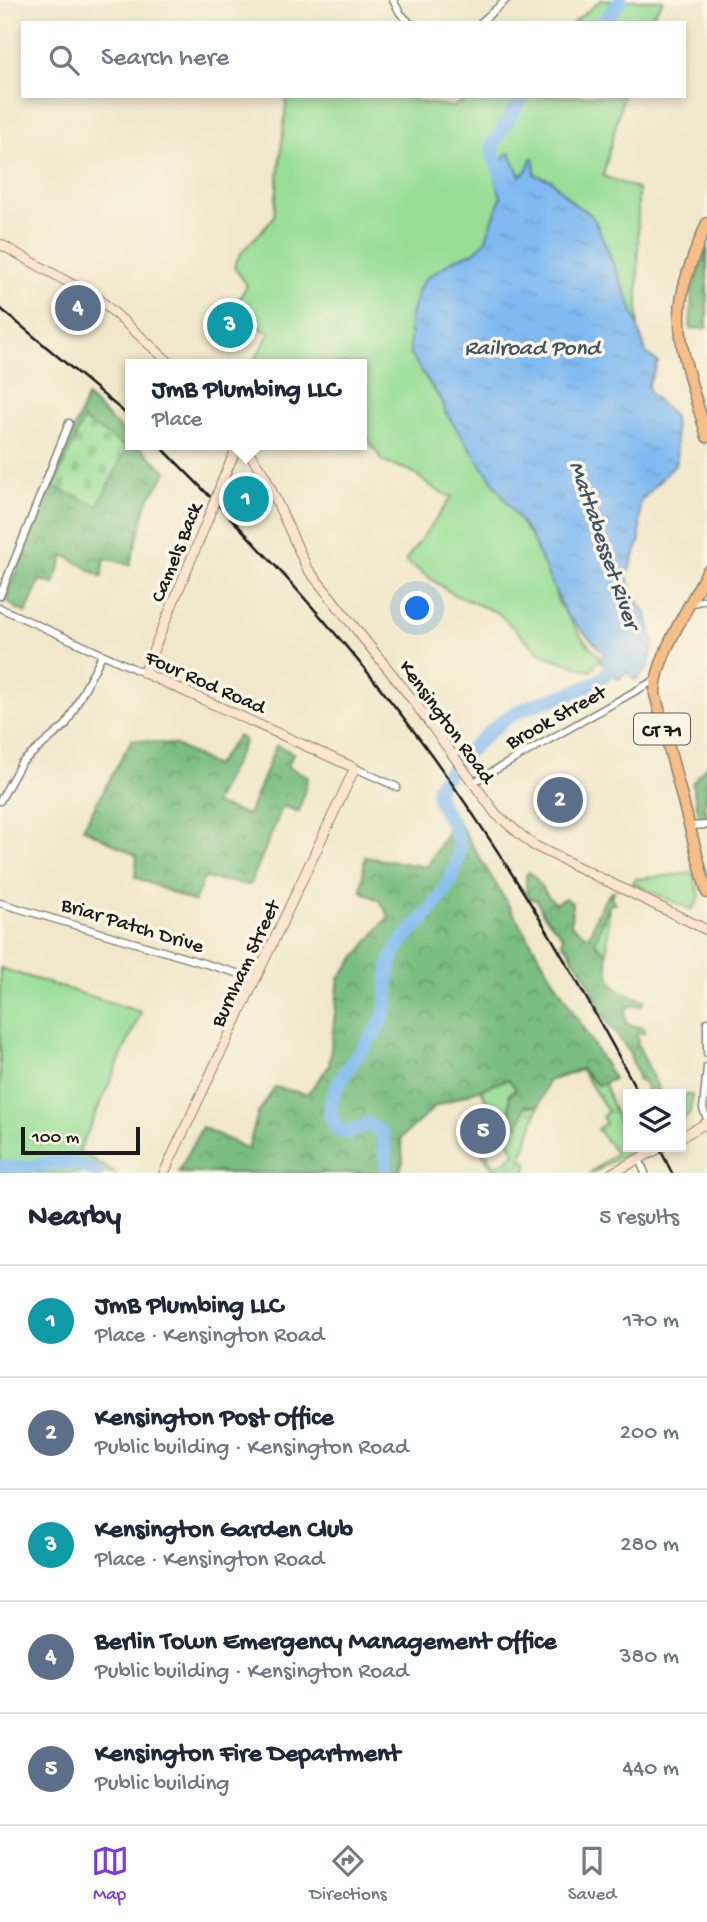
<!DOCTYPE html>
<meta charset="utf-8">
<style>
:root{--surface:#fff;--page:#f2f2f3;--text:#1f2937;--muted:#747a83;--line:#e0e1e3;--accent:#7c3aed}
body{margin:0;font-family:"Gochi Hand",sans-serif;background:var(--page);color:var(--text)}
.controls{position:absolute;right:21px;bottom:21px;display:grid;overflow:hidden;border-radius:0px;box-shadow:0 4px 10px #0003}
.controls button{width:63px;height:63px;display:grid;place-items:center;padding:0;border:0;border-bottom:2px solid var(--line);background:var(--surface);color:var(--text);font:35px sans-serif}
.scale{position:absolute;left:21px;bottom:18px;width:119px;box-sizing:border-box;padding-left:7px;border:4px solid #1c1c1c;border-top:0;font-size:19px;line-height:24px;white-space:nowrap;color:#1c1c1c;-webkit-text-stroke:5px #fcf5e5;paint-order:stroke}
.you{position:absolute;left:418px;top:609px;width:24px;height:24px;margin:-18px;border:5px solid #fff;border-radius:50%;background:#1a73e8;box-shadow:0 0 0 10px #1a73e833}
.badge{display:grid;place-items:center;width:46px;height:46px;border-radius:50%;background:var(--accent);color:#fff;font-size:23px;font-weight:700}
.pin{position:absolute;translate:-50% -50%;border:4px solid #fff;box-shadow:0 2px 7px #0006}
.popup{position:absolute;left:125px;top:359px;width:242px;height:91px;box-sizing:border-box;display:grid;place-content:center;border-radius:0px;background:var(--surface);filter:drop-shadow(0 2px 5px #0005);font-size:23px;white-space:nowrap;color:var(--muted)}
.popup b{font-size:26px;color:var(--text)}
.popup::after{content:'';position:absolute;left:50%;top:100%;margin-left:-14px;border:14px solid transparent;border-top-color:var(--surface)}
.list{margin:0;padding:0;list-style:none}
h2{display:flex;justify-content:space-between;align-items:center;height:91px;margin:0;padding:0 28px;font-size:30px}
h2 small{font-size:23px;font-weight:400;color:var(--muted)}
.list li{display:grid;grid-template-columns:46px 1fr auto;gap:21px;align-items:center;box-sizing:border-box;height:112px;padding:0 28px;border-top:2px solid var(--line)}
.list b{display:block;font-size:26px;white-space:nowrap}
.list p{margin:0;font-size:23px;white-space:nowrap;color:var(--muted)}
.list em{font-size:23px;font-style:normal;color:var(--muted)}
.icon{flex:none;width:38px;height:38px;fill:none;stroke:currentColor;stroke-width:2;stroke-linecap:round;stroke-linejoin:round}
.map{position:relative;flex:none;width:707px;height:1173px;overflow:hidden}
.search{position:absolute;background:var(--surface);box-shadow:0 4px 10px #0003;left:21px;right:21px;top:21px;height:77px;display:flex;align-items:center;gap:18px;box-sizing:border-box;padding:0 24px;border-radius:0px;color:var(--muted);font-size:26px}
.sheet{height:651px;background:var(--surface)}
nav{display:flex;justify-content:space-around;align-items:center;box-sizing:border-box;height:98px;border-top:2px solid var(--line);background:var(--surface);font-size:19px;color:var(--muted)}
nav a{display:grid;justify-items:center;gap:4px}
nav .on{color:var(--accent)}
.map>svg:first-child{display:block}
</style>
<div class="map">
<svg width="707" height="1173" viewBox="0 0 707 1173">
<defs>
<pattern id="grass-tufts" width="24" height="20" patternUnits="userSpaceOnUse" patternTransform="scale(1.75)"><rect width="24" height="20" fill="#99de97"/><path d="M3 7l-1-3M5 7V3M7 7l1-3M15 17l-1-3M17 17v-4M19 17l1-3" fill="none" stroke="#83be82"/></pattern>
<pattern id="forest-crowns" width="20" height="18" patternUnits="userSpaceOnUse" patternTransform="scale(1.75)"><rect width="20" height="18" fill="#7abd80"/><path d="M2 6a3 3 0 1 1 6 0M12 15a3 3 0 1 1 6 0" fill="none" stroke="#639968"/></pattern>
<pattern id="cemetery-stones" width="16" height="16" patternUnits="userSpaceOnUse" patternTransform="scale(1.75)"><rect width="16" height="16" fill="#99de97"/><path d="M2 7V4a2 2 0 0 1 4 0v3zM10 15v-3a2 2 0 0 1 4 0v3z" fill="#83be82"/></pattern>
<pattern id="water-ripples" width="26" height="14" patternUnits="userSpaceOnUse" patternTransform="scale(1.75)"><rect width="26" height="14" fill="#80baf1"/><path d="M2 4q2-2 4 0t4 0M15 11q2-2 4 0t4 0" fill="none" stroke="#6e9fce"/></pattern>
</defs>
<rect width="100%" height="100%" fill="#fcf5e5"/>
<filter id="ink" filterUnits="userSpaceOnUse"><feTurbulence type="fractalNoise" baseFrequency=".0143" numOctaves="2"/><feDisplacementMap in="SourceGraphic" scale="14" xChannelSelector="R" yChannelSelector="G"/><feConvolveMatrix kernelMatrix="1 2 1 2 8 2 1 2 1" color-interpolation-filters="sRGB"/></filter>
<filter id="wash" filterUnits="userSpaceOnUse"><feTurbulence type="fractalNoise" baseFrequency=".00686" numOctaves="4" result="noise"/><feDisplacementMap in="SourceGraphic" scale="28" xChannelSelector="R" yChannelSelector="G"/><feGaussianBlur stdDeviation="1.57" result="paint"/><feColorMatrix in="noise" values="0 0 0 0 0 0 0 0 0 0 0 0 0 0 0 0 0 1.4 0 .05"/><feComposite in="paint" operator="in"/></filter>
<g filter="url(#wash)">
<rect width="100%" height="100%" fill="#f1e8cb"/>
<path fill="url(#grass-tufts)" stroke="#5a7d5a" stroke-width="2" d="M609 906 607 953 594 943Z
M581 1069 597 1085 604 1083 626 1142 632 1149 593 1173H590L616 1153 597 1129 606 1123 602 1117 608 1111 581 1070 552 1080Z
M508 1079 516 1088 509 1095 510 1113 505 1119 525 1106 539 1105 521 1159 527 1162 526 1173H495L481 1151 484 1149 495 1167 515 1154 508 1140 503 1143 491 1121 494 1119 481 1089Z
M685 1095H692L690 1112 681 1122Z"/>
<path fill="url(#forest-crowns)" stroke="#4b6c4e" stroke-width="2" d="M707 247V328L690 329 692 291Z
M87 397 130 438 131 445H138L167 472 147 502 130 565 105 558 102 577 64 555 54 584 40 580 26 613 15 608 7 600 8 591Z
M238 736 245 741 214 804 248 815 276 745 293 753 288 767 308 776 299 812 283 806 250 885 204 878 194 902 135 877 137 856 83 828 132 739 176 745 215 766Z
M707 765V797L703 809 707 810V817L699 816 692 783Z
M455 817 614 1079 598 1085 581 1069 548 1081 539 1105 525 1106 519 1126 505 1120 510 1113 509 1095 516 1088 508 1079 436 1106 401 1138 403 1161 399 1173H178L202 1127 248 1149 258 1113 275 1087 307 1094 329 1066 339 978 389 916 379 900 361 891 365 857 427 867Z
M529 872C541 882 543 895 556 903L565 898 572 903 571 925 587 936 592 931C593 920 605 895 614 891L611 897 615 903 608 906 595 943 607 953C607 986 615 992 645 1000L641 1006H629L625 1011 626 1024 644 1028 645 1033H637L638 1045 661 1094H649L644 1083 637 1080 638 1077 628 1050 597 1008 598 1002C592 991 590 986 585 975 580 963 573 966 570 950L562 943 563 936 543 914 537 900 531 899 526 893V875Z"/>
<path fill="url(#cemetery-stones)" stroke="#5a7d5a" stroke-width="2" d="M83 420 127 448 98 506 54 487Z"/>
<path fill="#99de97" stroke="#5a7d5a" stroke-width="2" d="M601 0H663V1L647 23H573Z
M287 96H408L418 102 452 107 475 96H623L603 176 638 189V326L590 214 574 204 551 180 535 175 534 166 520 176 510 153 505 155 495 175 501 197 485 242 474 252 455 259 422 283 410 318V354L531 537 549 572 558 602 583 639 600 657 591 671 541 654 498 613 453 594 405 561 452 497 436 490 411 471 383 462 362 430V364H252L270 333 231 314 247 285 234 267C240 247 263 234 274 216Z
M694 873 700 897 692 910 632 883 636 879Z
M0 968 141 1012 79 1151 115 1173H0Z"/>
<path fill="url(#water-ripples)" stroke="#4e6b86" stroke-width="2" d="M510 153 520 176 527 170 531 158H534L535 175 551 180 574 204 590 214 596 223 632 308 646 353 658 362 648 385 649 392 674 417 677 462 640 502V540L627 575 634 595 647 615 654 645 647 669 635 681 627 671 619 679 600 661 605 654 565 613 531 537 445 412 444 404 410 354V318L419 289 426 278 455 259 474 252 485 242 501 197 495 175 505 155Z"/>
<g fill="none" stroke-linecap="round" stroke-linejoin="round">
<path stroke="#80baf1" stroke-width="14" d="M602 23 621 0
M505 185 493 154V144L523 96
M0 1167C38 1173 59 1150 97 1173
M387 1173 383 1134 368 1124 348 1132 338 1130C311 1097 368 1048 381 1022 392 1001 383 976 394 954 400 940 411 932 421 921 437 904 453 880 458 857 464 825 433 808 438 787 448 769 496 723 515 713 547 695 606 695 619 654"/>
</g>
</g>
<g filter="url(#ink)">
<g fill="none" stroke-linecap="round" stroke-linejoin="round">
<defs>
<path id="street" d="M393 0 400 13 410 23
M480 23 506 0
M0 596 69 423
M691 604 707 599
M0 608 144 673
M355 768 397 787
M472 783 655 680
M0 801 21 763 66 725 102 655
M688 826 707 825
M0 903 257 979
M707 1022V1053
M707 1067 703 1109 707 1119
M639 1159 645 1173"/>
<path id="secondary" d="M0 244 100 300 171 364
M244 445 265 476 307 568 412 699 496 814 533 845 707 930
M223 479 238 445
M681 1137 707 1123
M164 1173 355 768 144 673 207 521
M612 1173 662 1147"/>
<path id="primary" d="M707 223C697 247 687 270 682 295 673 341 695 393 707 437
M707 571C691 605 655 657 655 694L707 893"/>
</defs>
<use href="#street" stroke="#868274" stroke-width="9"/>
<use href="#secondary" stroke="#868274" stroke-width="11"/>
<use href="#primary" stroke="#868274" stroke-width="13"/>
<use href="#street" stroke="#fff" stroke-width="6"/>
<use href="#secondary" stroke="#fce5cf" stroke-width="9"/>
<use href="#primary" stroke="#f7be87" stroke-width="10"/>
<path stroke="#1c1c1c" stroke-width="2.5" d="M0 308 131 418
M159 445C253 538 343 636 422 742 504 853 575 973 639 1094
M659 1147 672 1173"/>
<defs>
<path id="secondary-bridge" d="M207 521 223 479"/>
</defs>
<use href="#secondary-bridge" stroke="#868274" stroke-width="11" stroke-linecap="butt"/>
<use href="#secondary-bridge" stroke="#fce5cf" stroke-width="9"/>
</g>
</g>
<g text-anchor="middle" stroke-width="7" stroke-linejoin="round" paint-order="stroke">
<rect fill="#fcf5e5" stroke="#5f5d58" stroke-width="2" x="634" y="713.5" width="56" height="31" rx="5"/>
<g font-size="19" font-weight="bold" fill="#1c1c1c">
<text x="662" y="736">CT 71</text>
</g>
<g font-size="21" fill="#1c1c1c" stroke="#fcf5e5">
<text transform="translate(175 552) rotate(-68)" y="7">Camels Back</text>
<text transform="translate(206 681) rotate(24)" y="7">Four Rod Road</text>
<text transform="translate(555 716) rotate(-29)" y="7">Brook Street</text>
<text transform="translate(448 721) rotate(54)" y="7">Kensington Road</text>
<text transform="translate(133 924) rotate(17)" y="7">Briar Patch Drive</text>
<text transform="translate(244 963) rotate(-65)" y="7">Burnham Street</text>
</g>
<g font-size="23" font-style="italic" fill="#3f5367" stroke="#fcf5e5">
<text x="532" y="354">Railroad Pond</text>
<text transform="translate(606 544) rotate(71)" y="8">Mattabesset River</text>
</g>
</g>
</svg>
<div class="controls">
<button><svg class="icon" aria-label="layers" viewBox="0 0 24 24"><path d="M12 4l9 5-9 5-9-5zM3 14l9 5 9-5"/></svg></button>
</div>
<div class="scale">100 m</div>
<div class="you"></div>
<div class="pin badge" style="left:246px;top:499px;background:#0f9aa8">1</div>
<div class="popup"><b>JmB Plumbing LLC</b>Place</div>
<div class="pin badge" style="left:560px;top:800px;background:#5c6f8a">2</div>
<div class="pin badge" style="left:230px;top:325px;background:#0f9aa8">3</div>
<div class="pin badge" style="left:78px;top:308px;background:#5c6f8a">4</div>
<div class="pin badge" style="left:483px;top:1131px;background:#5c6f8a">5</div>
<div class="search"><svg class="icon" aria-label="search" viewBox="0 0 24 24"><circle cx="10" cy="10" r="6"/><path d="M15 15l6 6"/></svg>Search here</div>
</div>
<section class="sheet">
<h2>Nearby<small>5 results</small></h2>
<ul class="list">
<li><span class="badge" style="background:#0f9aa8">1</span><div><b>JmB Plumbing LLC</b><p>Place · Kensington Road</p></div><em>170 m</em></li>
<li><span class="badge" style="background:#5c6f8a">2</span><div><b>Kensington Post Office</b><p>Public building · Kensington Road</p></div><em>200 m</em></li>
<li><span class="badge" style="background:#0f9aa8">3</span><div><b>Kensington Garden Club</b><p>Place · Kensington Road</p></div><em>280 m</em></li>
<li><span class="badge" style="background:#5c6f8a">4</span><div><b>Berlin Town Emergency Management Office</b><p>Public building · Kensington Road</p></div><em>380 m</em></li>
<li><span class="badge" style="background:#5c6f8a">5</span><div><b>Kensington Fire Department</b><p>Public building</p></div><em>440 m</em></li>
</ul>
</section>
<nav>
<a class="on"><svg class="icon" aria-label="map" viewBox="0 0 24 24"><path d="M3 6l6-2 6 2 6-2v14l-6 2-6-2-6 2zM9 4v14M15 6v14"/></svg>Map</a>
<a><svg class="icon" aria-label="directions" viewBox="0 0 24 24"><path d="M12 3l9 9-9 9-9-9zM9 14v-3h6M13 9l2 2-2 2"/></svg>Directions</a>
<a><svg class="icon" aria-label="saved" viewBox="0 0 24 24"><path d="M7 4h10v16l-5-4-5 4z"/></svg>Saved</a>
</nav>
